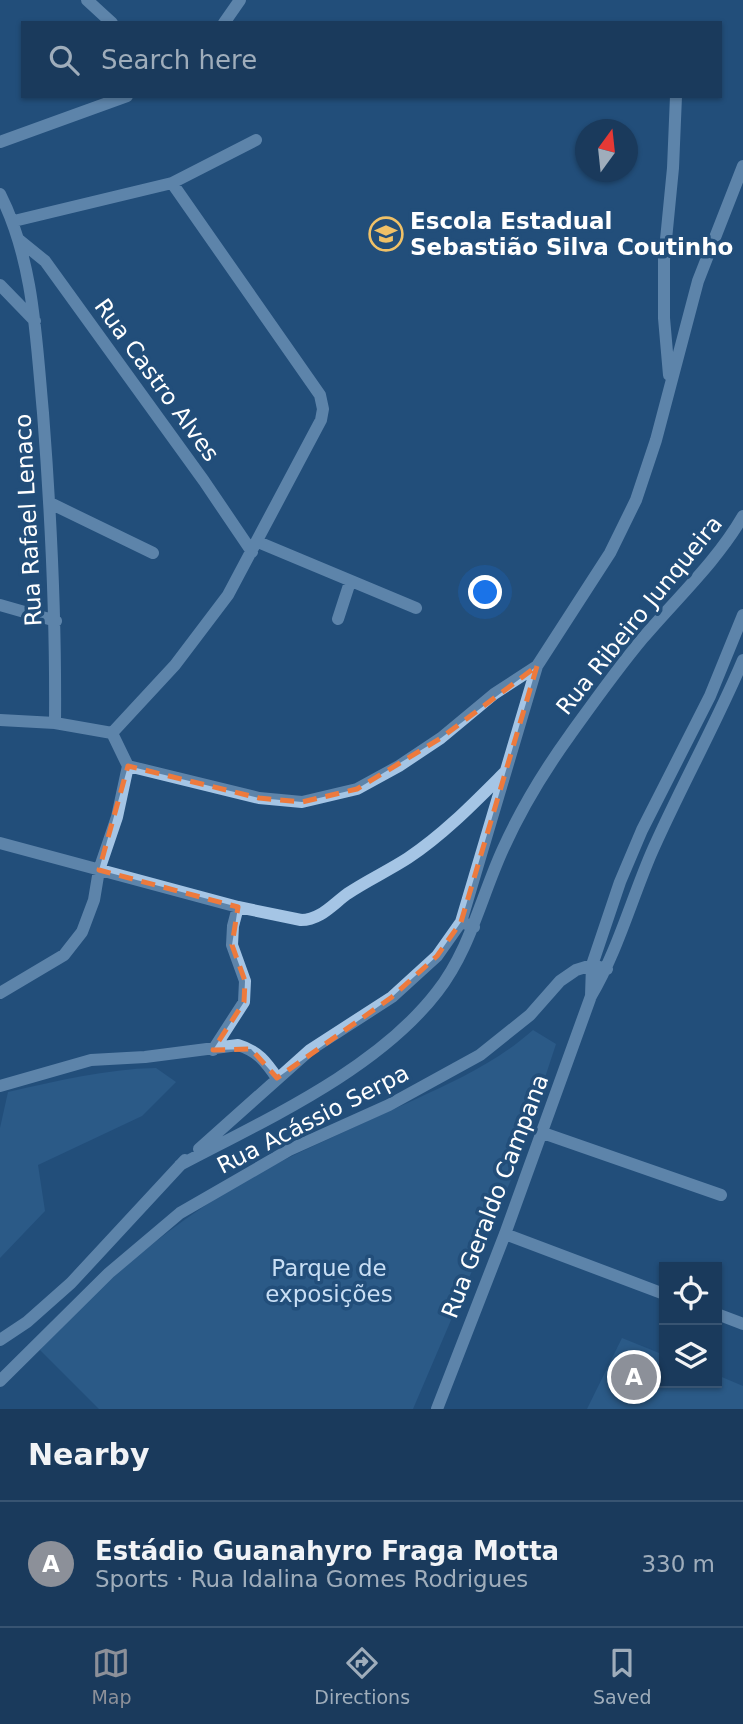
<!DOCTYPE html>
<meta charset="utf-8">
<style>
:root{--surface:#1a3a5c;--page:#274565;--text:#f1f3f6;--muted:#9fadbb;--line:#385472;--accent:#8c9099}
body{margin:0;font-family:"DejaVu Sans",sans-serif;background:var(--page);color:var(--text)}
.controls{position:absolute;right:21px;bottom:21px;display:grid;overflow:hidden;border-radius:0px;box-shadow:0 2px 5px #0004}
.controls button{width:63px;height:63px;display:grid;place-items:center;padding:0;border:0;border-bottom:2px solid var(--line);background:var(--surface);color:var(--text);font:35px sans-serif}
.compass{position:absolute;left:575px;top:119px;width:63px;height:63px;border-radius:50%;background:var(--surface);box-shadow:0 2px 5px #0004;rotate:15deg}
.you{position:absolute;left:486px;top:593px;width:24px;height:24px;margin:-18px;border:5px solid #fff;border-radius:50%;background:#1a73e8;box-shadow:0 0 0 10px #1a73e833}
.badge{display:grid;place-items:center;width:46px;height:46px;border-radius:50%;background:var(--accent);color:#fff;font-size:23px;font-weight:700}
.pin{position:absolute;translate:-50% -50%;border:4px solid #fff;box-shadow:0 2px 7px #0006}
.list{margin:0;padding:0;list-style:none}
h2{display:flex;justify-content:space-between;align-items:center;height:91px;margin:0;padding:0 28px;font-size:30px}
h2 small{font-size:23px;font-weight:400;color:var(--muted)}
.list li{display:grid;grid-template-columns:46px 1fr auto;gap:21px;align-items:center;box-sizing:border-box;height:126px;padding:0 28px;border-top:2px solid var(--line)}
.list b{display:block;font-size:26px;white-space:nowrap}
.list p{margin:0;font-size:23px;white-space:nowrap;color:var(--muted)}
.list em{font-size:23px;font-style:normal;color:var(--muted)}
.icon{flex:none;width:38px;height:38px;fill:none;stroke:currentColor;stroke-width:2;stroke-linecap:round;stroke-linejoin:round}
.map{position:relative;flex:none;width:743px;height:1409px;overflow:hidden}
.search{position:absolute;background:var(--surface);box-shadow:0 2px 5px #0004;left:21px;right:21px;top:21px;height:77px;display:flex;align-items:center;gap:18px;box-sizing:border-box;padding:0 24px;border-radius:0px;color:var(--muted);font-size:26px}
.sheet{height:217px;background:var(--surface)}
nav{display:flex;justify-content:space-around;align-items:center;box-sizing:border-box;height:98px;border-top:2px solid var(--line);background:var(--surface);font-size:19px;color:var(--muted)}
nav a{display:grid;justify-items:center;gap:4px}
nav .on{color:var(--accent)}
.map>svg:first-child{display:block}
</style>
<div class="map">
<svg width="743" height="1409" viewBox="0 0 743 1409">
<rect width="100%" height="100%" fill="#224e7a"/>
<path fill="#356898" d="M533 1030 556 1044 513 1175 413 1409H99L40 1350C110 1272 197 1201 292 1156 333 1137 373 1118 414 1100 457 1080 497 1062 533 1030Z
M156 1068 176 1082 142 1116 38 1165 45 1211 0 1258V1128L8 1092C58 1081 105 1069 156 1068Z
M622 1338 664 1355V1383H717V1375L743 1386V1409H587Z"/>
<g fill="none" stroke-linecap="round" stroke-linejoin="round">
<path stroke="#a5c5e5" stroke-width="12" d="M87 0 112 23
M224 23 240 0
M0 142 127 96
M0 194C34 261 36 339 43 413 51 516 56 619 55 723
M14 221 172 183 256 140
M19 240 45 261 204 481 252 552
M0 285 35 321
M669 375 664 318V260L673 168 676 96
M50 503 153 553
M258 542 416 608
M0 605 56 621
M338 619 350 582
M0 720 55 723 112 733
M112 733 175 665 228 595 321 420 323 409 320 395 172 183
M112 733 128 766 259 798 302 802 357 789 399 766 441 738 494 694 537 666
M0 843 238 907 301 920C320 920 332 905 347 894 366 881 388 871 408 858 444 834 474 803 505 772
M474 927 461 922 537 666 610 553 636 500 656 440 698 281 743 166
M0 993 64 955 82 932 94 900 99 870 117 817 128 766
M591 996 592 965 620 882 642 830 710 696 743 615
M213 1050 244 1002 245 981 232 945 233 926 238 907
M0 1086 91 1060 145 1057 238 1045C258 1051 266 1062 277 1078
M543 1133 721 1195
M199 1149 310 1050 392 997 437 956 461 922
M180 1165C265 1120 377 1070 437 992 470 950 481 897 503 849 521 809 544 771 570 735 593 703 617 669 643 638 677 598 717 561 743 516
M505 1234 664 1294
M717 1314 743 1324
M0 1340 27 1322 71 1283 185 1160
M0 1381 109 1273 180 1213 289 1150 389 1105 480 1055 530 1015 560 981 576 970 592 965 607 969
M437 1409 505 1234 591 996C617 952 631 901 651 854 680 788 715 726 743 660"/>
</g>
<path d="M0 0H743V1409H0ZM537 666 461 922 437 956 392 997 277 1078 251 1049 213 1050 244 1002 245 981 232 945 238 907 99 870 128 766 259 798 302 802 357 789 441 738Z" fill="#224e7a" fill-opacity=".55" fill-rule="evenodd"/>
<path fill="none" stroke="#ed7a3d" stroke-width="5" stroke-dasharray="14 9" stroke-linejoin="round" d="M537 666 461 922 437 956 392 997 277 1078 251 1049 213 1050 244 1002 245 981 232 945 238 907 99 870 128 766 259 798 302 802 357 789 441 738Z"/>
<defs>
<symbol id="school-ring" viewBox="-11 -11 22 22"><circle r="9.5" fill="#224e7a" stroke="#f0c167" stroke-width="1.5"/><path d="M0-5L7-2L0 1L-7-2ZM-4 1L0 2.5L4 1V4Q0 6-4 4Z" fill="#f0c167"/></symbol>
</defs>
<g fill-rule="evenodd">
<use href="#school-ring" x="367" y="215" width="38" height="38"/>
</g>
<g text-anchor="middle" stroke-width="7" stroke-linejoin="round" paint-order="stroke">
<g font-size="23" font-weight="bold" fill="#fff" stroke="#224e7a" text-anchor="start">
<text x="410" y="229">Escola Estadual<tspan x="410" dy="26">Sebastião Silva Coutinho</tspan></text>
</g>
<g font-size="23" fill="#fff" stroke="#224e7a">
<text transform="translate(157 380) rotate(54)" y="8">Rua Castro Alves</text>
<text transform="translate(28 520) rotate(-93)" y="8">Rua Rafael Lenaco</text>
<text transform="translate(639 615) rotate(-51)" y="8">Rua Ribeiro Junqueira</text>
<text transform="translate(313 1119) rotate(-27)" y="8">Rua Acássio Serpa</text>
<text transform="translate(495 1196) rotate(-69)" y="8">Rua Geraldo Campana</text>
</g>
<g font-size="23" fill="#c8def4" stroke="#224e7a">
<text x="329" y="1276">Parque de<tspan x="329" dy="26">exposições</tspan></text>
</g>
</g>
</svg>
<div class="controls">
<button><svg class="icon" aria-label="locate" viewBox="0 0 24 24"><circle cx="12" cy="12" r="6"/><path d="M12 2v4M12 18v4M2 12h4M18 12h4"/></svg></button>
<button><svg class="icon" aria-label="layers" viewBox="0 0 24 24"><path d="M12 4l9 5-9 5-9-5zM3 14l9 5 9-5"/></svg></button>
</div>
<svg class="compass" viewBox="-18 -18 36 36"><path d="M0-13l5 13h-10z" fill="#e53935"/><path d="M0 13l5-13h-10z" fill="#9fadbb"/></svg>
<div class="you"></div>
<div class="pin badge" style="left:634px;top:1377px">A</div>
<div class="search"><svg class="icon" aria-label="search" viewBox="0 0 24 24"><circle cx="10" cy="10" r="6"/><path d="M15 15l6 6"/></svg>Search here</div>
</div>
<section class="sheet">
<h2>Nearby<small></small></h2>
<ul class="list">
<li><span class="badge">A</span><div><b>Estádio Guanahyro Fraga Motta</b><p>Sports · Rua Idalina Gomes Rodrigues</p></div><em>330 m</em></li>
</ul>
</section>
<nav>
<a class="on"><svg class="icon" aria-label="map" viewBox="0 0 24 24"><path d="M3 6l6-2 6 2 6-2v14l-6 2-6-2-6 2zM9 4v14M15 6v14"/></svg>Map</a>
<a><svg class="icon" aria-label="directions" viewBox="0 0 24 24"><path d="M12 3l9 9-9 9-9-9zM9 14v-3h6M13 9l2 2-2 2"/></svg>Directions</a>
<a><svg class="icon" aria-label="saved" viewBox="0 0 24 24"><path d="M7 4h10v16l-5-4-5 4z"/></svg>Saved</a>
</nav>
